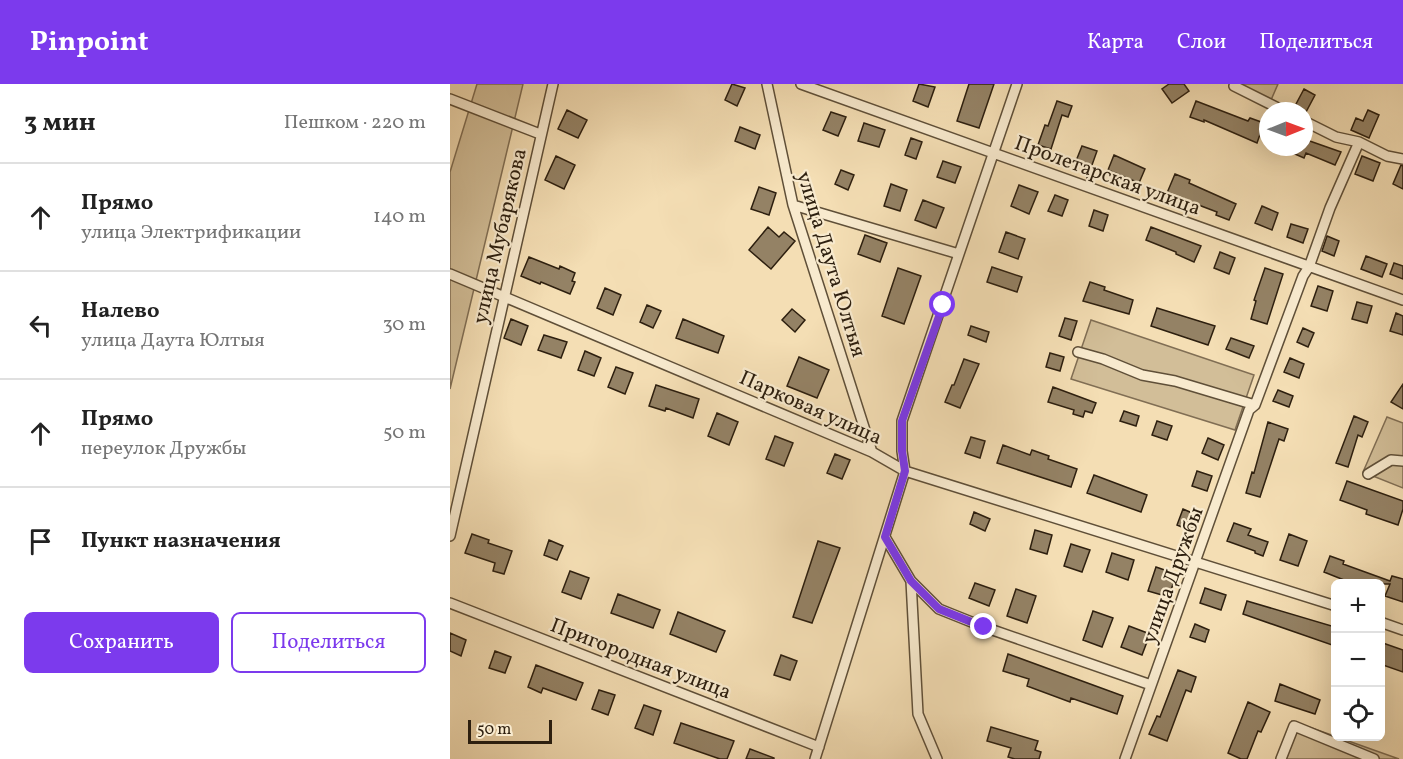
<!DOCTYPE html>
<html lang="ru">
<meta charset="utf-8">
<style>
:root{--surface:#fff;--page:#f6f6f6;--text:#222;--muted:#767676;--line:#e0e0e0;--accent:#7c3aed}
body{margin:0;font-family:Vollkorn,serif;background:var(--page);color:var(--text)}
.controls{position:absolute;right:18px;bottom:18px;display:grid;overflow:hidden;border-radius:9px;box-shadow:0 6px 24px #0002}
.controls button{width:54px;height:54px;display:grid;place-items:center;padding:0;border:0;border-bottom:2px solid var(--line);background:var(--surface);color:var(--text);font:30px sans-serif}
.compass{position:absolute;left:809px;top:18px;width:54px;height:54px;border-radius:50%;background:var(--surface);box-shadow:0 6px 24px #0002;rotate:89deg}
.scale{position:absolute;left:18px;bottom:15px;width:84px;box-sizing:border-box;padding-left:6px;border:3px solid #2d1f0f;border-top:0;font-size:16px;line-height:21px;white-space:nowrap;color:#2d1f0f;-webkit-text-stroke:4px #f8eace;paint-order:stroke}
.stop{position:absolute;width:18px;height:18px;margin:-14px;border:4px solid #7c3aed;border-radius:50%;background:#fff}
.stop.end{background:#7c3aed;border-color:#fff;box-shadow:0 2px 6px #0008}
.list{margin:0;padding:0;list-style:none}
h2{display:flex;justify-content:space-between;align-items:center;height:78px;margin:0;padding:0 24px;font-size:26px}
h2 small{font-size:20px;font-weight:400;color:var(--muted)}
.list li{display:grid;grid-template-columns:39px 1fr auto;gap:18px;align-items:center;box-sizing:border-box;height:108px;padding:0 24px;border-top:2px solid var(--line)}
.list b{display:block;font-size:22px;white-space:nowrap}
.list p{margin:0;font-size:20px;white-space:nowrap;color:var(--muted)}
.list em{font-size:20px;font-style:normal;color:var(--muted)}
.actions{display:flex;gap:12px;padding:18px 24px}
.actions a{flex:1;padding:14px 0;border:2px solid var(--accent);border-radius:9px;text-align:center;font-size:21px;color:var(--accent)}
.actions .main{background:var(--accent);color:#fff}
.icon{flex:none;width:33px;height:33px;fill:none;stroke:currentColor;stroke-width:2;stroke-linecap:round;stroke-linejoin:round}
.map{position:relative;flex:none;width:953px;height:675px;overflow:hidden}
header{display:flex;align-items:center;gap:36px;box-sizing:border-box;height:84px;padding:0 30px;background:var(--accent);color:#fff}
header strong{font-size:28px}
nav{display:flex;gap:33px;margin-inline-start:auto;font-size:21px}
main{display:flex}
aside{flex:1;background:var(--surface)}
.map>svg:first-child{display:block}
</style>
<header>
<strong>Pinpoint</strong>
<nav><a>Карта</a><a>Слои</a><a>Поделиться</a></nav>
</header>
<main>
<aside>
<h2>3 мин<small>Пешком · 220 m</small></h2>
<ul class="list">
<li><svg class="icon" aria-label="ahead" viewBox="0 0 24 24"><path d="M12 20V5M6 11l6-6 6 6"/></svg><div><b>Прямо</b><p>улица Электрификации</p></div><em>140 m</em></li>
<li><svg class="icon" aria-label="left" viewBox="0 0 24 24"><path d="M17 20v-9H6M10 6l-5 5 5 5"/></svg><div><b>Налево</b><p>улица Даута Юлтыя</p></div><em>30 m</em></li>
<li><svg class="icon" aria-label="ahead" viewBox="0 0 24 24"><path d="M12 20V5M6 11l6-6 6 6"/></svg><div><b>Прямо</b><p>переулок Дружбы</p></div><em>50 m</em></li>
<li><svg class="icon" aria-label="arrive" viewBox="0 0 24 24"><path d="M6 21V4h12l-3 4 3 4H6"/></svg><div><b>Пункт назначения</b></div></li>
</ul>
<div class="actions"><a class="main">Сохранить</a><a>Поделиться</a></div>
</aside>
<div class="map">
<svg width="953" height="675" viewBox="0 0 953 675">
<rect width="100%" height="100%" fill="#f4deb4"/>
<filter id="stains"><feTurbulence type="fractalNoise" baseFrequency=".00333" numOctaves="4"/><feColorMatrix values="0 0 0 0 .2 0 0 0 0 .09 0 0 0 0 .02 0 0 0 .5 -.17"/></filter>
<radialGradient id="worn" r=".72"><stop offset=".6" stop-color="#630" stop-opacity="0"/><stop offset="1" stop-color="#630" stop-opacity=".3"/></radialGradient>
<path fill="#d2be98" stroke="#806e54" stroke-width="1.5" d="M27 0H73L0 305V88Z
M781 0H828L821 16Z
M641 236 804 291 785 346 621 295Z
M937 333 953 339V404L913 388Z
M842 637 949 675H827Z"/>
<path fill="#948265" stroke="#2d1f0f" stroke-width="1.5" d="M282 0 295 4 287 22 275 16Z
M469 0 485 3 478 23 463 17Z
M519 0H544L529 44 507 37Z
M719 0H734L739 7 722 19 712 5Z
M854 5 865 11 856 28 845 22Z
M607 17 622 22 618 33 612 31 601 65 588 61 595 41 598 42Z
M746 17 798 37 800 34 814 39 807 59 754 36V38L740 33Z
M117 26 137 36 128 54 108 45Z
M918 26 929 31 919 54 901 46 906 34 913 37Z
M381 28 396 33 388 52 373 46Z
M414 39 435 46 429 63 408 57Z
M290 43 310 51 305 65 285 57Z
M461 54 472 58 466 75 455 71Z
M854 55 891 68 885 81 856 69 854 74 829 63H854Z
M632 62 647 67 637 95 636 80 626 77Z
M664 71 695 85 689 99 658 86Z
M106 72 125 81 114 105 95 96Z
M912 72 930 79 923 97 905 90Z
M493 77 511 83 505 99 487 93Z
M951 81 953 82V105L943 100Z
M391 86 404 91 398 106 385 100Z
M725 90 740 96 739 99 786 120 779 136 766 131 767 128 717 109Z
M441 100 457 106 450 127 434 122Z
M569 101 588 108 579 130 561 122Z
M309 103 326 109 319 131 301 125Z
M605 111 618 116 612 132 598 127Z
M473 116 494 124 486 144 465 136Z
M812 122 828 129 822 146 805 139Z
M644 126 658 131 653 147 639 142Z
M841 140 858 145 853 159 837 153Z
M318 143 329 153 334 148 345 157 321 185 299 166Z
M701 143 751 162 744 178 726 170V168L696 156Z
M556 148 575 155 568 175 549 168Z
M415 151 437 159 430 178 408 170Z
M877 152 889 157 884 172 872 167Z
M770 168 785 174 779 190 764 184Z
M916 172 937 180 932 193 911 185Z
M79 173 109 185 110 182 125 189 122 197 125 198 120 210 91 198 90 200 71 192Z
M944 179 953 182V195L940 190Z
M542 183 572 193 567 208 537 198Z
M448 184 471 192 454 240 432 232Z
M815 184 833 190 817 240 801 235 806 217 804 216Z
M640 198 655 203 654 206 683 216 679 230 633 217Z
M868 202 883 207 877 227 861 222Z
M155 204 171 211 163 231 147 224Z
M907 218 922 222 917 239 902 235Z
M197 221 211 227 203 244 190 238Z
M707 224 765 242 758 261 701 242Z
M342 225 355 236 345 248 332 236Z
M946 229 953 232V251L940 247Z
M615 234 627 237 621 256 609 252Z
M61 235 78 242 71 261 54 254Z
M233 235 274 252 268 269 226 254Z
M521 242 539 248 536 258 518 251Z
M853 244 864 249 858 263 847 258Z
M94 251 117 258 111 274 88 266Z
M781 254 804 262 799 274 776 265Z
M135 267 151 274 144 292 128 286Z
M600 269 614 273 610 287 596 283Z
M349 273 379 286 367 314 337 302Z
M840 274 854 280 849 294 834 288Z
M514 275 529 280 510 324 495 318 502 301H504Z
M166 283 183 289 175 310 158 303Z
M953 300V325L941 318Z
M206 301 249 315 243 334 216 324 215 327 199 322Z
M603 303 646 319 642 329 635 327 633 333 623 330 624 326 598 318Z
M828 306 843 312 839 323 823 317Z
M674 327 689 332 686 342 670 337Z
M267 329 288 338 279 361 258 352Z
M904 332 918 338 912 353 908 351 898 383 886 379Z
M707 337 722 342 717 356 702 351Z
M818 338 838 345 834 357 829 355 810 413 796 409 802 388 804 389Z
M325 352 343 359 334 382 316 375Z
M521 353 535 357 530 374 515 369Z
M758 354 774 361 768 376 752 369Z
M553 361 580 371 582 366 599 372 598 375 627 385 621 403 547 379Z
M385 370 400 376 392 395 377 389Z
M747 387 762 392 757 407 742 402Z
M644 391 697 411 691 428 637 409Z
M897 397 953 417V425L948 441 916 430 917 426 890 416Z
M733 425 749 432 742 447 727 441Z
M524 428 540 435 535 447 520 440Z
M784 439 801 445 798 451 818 458 813 472 805 469V467L777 457Z
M585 446 602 451 597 470 580 465Z
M22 450 39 456 38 459 62 467 54 490 43 487 45 479 15 469Z
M839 450 857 457 848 482 830 476Z
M99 456 113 462 107 476 94 471Z
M368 457 390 464 362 539 343 533Z
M621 460 640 466 632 488 614 482Z
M662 469 684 476 678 496 656 488Z
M880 472 894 477 893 480 940 497 942 492 953 495V518L935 512 940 500H904L874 488Z
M706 483 726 490 719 513 698 507Z
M120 487 139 494 131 515 112 508Z
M525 499 545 506 539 522 519 514Z
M755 504 776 511 771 526 750 519Z
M566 505 586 512 577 539 557 532Z
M168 510 210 526 203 544 161 529Z
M797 517 885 543V562L793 530Z
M643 527 663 534 652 563 633 556Z
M228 528 275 547 266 568 220 550Z
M745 540 759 546 755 558 740 553Z
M679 542 700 550 692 571 671 563Z
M0 549 16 556 11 572 0 567Z
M930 558 953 566V588L930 580Z
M45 567 61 573 55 589 39 584Z
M558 570 673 612 667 630 621 614 620 618 577 602 579 595 553 587Z
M331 571 347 577 340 596 324 591Z
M86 581 133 599 126 616 93 604 91 609 78 603Z
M728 586 746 593 741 608 736 606 717 657 699 650 707 632 710 633Z
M830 600 870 616 865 630 825 617Z
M149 606 165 611 158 631 142 625Z
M798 618 820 628 811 648 808 647 797 675H791L778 669Z
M194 621 211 627 203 651 185 644Z
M231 639 284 657 277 675H270L224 659Z
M541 643 588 657 585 666 591 668 589 675H565L558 673 561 664 537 657Z
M300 665 324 674V675H296Z"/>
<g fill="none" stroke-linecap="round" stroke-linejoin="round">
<defs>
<path id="minor" d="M317 0 343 121 422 368
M351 0 953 216
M785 0 784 2 834 27
M0 15 90 50
M854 37 886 53 909 58 937 72 953 75
M343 121 509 170
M0 190 422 368 455 387 886 522
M628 268 653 275 692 291 725 297 805 321
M918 390 941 376 953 377
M0 452 103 0
M435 453 461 497 468 630 487 675
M461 497 489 525 534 543 701 601
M0 519 369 663
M930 538 953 546
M365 675 455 387 452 367V337L567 0
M675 675 799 326 805 321 853 192 859 183 880 124 909 58
M831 675 844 642 924 675"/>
</defs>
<use href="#minor" stroke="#5f4f38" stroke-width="12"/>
<use href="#minor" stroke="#f8eace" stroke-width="9"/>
</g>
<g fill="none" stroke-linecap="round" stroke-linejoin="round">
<path stroke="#7c3aed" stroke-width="8" d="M493 221 452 337V367L455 387 435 453 461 497 489 525 534 543"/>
</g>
<g text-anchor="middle" stroke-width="4.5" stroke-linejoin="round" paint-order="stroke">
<g font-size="21" fill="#2d1f0f" stroke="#f8eace">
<text transform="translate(658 91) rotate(20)" y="7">Пролетарская улица</text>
<text transform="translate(49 152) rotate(-77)" y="7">улица Мубарякова</text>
<text transform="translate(382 180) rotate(73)" y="7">улица Даута Юлтыя</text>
<text transform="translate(361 323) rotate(24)" y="7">Парковая улица</text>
<text transform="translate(722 491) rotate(-70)" y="7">улица Дружбы</text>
<text transform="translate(191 574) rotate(21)" y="7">Пригородная улица</text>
</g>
</g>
<rect width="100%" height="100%" filter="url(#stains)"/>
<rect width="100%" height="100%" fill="url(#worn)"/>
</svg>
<div class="controls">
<button>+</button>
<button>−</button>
<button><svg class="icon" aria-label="locate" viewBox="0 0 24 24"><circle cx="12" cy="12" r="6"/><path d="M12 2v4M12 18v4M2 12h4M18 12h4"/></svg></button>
</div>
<svg class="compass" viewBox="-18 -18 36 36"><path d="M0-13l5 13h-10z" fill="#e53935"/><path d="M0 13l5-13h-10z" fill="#767676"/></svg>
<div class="scale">50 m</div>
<div class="stop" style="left:493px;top:221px"></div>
<div class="stop end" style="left:534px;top:543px"></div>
</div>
</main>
